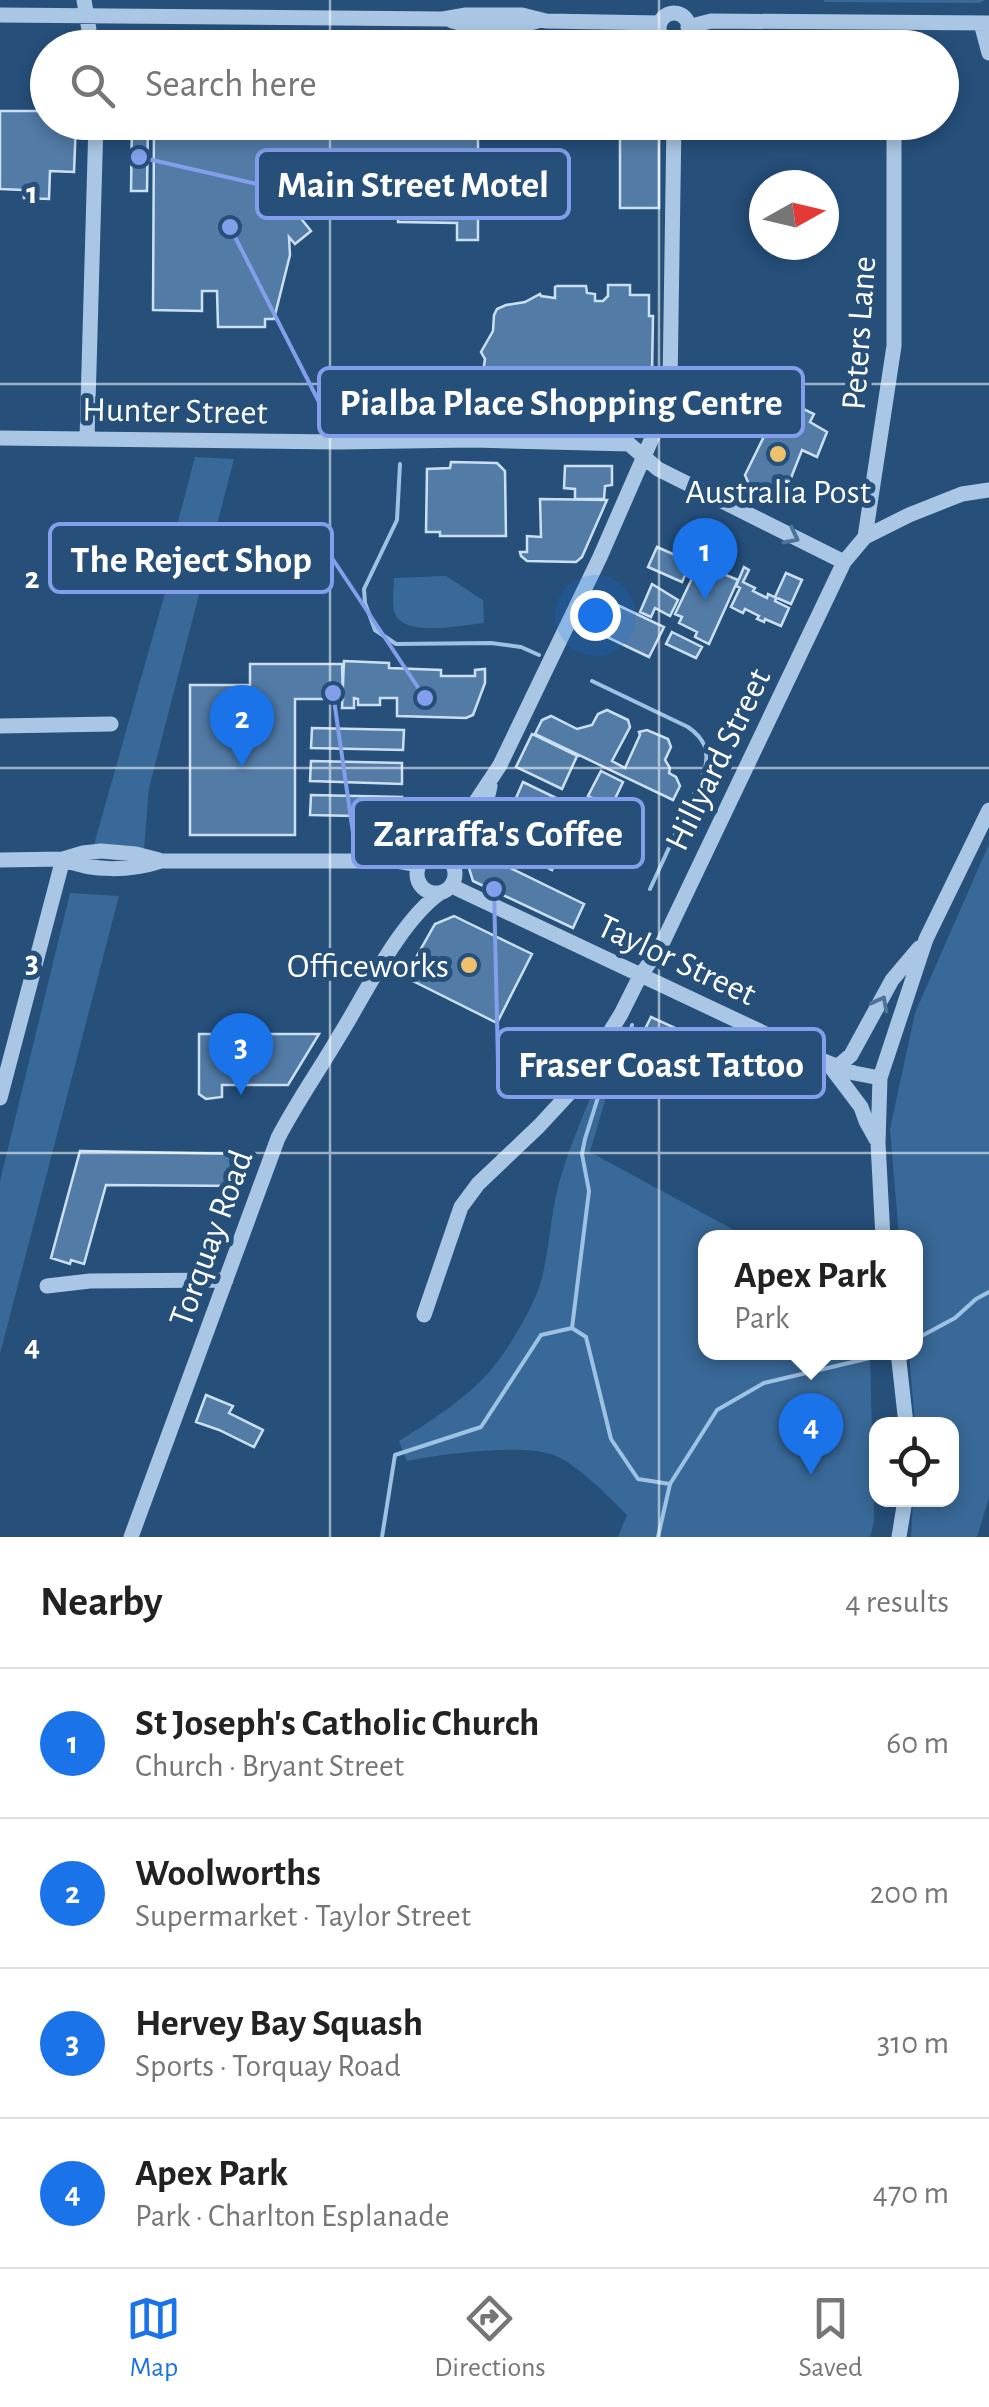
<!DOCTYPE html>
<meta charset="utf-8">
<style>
:root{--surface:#fff;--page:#f6f6f6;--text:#222;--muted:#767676;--line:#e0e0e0;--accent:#1a73e8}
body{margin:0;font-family:"Alegreya Sans",sans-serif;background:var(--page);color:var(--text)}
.controls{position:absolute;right:30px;bottom:30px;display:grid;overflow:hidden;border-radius:20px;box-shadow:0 5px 15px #0003}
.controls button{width:90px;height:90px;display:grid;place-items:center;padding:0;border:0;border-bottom:2px solid var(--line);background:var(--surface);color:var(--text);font:50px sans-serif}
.compass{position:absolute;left:749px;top:170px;width:90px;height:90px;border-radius:50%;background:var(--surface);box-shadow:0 5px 15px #0003;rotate:82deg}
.you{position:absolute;left:595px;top:615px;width:35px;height:35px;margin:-25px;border:8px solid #fff;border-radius:50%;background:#1a73e8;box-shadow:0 0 0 15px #1a73e833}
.badge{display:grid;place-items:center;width:65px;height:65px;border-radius:50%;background:var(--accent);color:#fff;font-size:32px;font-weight:700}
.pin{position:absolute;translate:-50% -82px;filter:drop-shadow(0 2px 5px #0008)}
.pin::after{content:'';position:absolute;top:52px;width:35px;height:30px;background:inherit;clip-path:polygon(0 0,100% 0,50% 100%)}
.popup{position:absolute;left:698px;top:1230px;width:225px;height:130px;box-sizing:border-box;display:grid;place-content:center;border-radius:20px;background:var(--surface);filter:drop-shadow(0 2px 8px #0005);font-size:32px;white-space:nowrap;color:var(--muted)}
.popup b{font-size:38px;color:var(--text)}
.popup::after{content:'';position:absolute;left:50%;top:100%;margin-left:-20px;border:20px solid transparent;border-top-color:var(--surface)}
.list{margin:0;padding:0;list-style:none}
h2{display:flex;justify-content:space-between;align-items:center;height:130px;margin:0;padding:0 40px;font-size:42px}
h2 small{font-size:32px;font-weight:400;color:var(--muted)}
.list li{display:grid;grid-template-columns:65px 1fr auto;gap:30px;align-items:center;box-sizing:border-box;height:150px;padding:0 40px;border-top:2px solid var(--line)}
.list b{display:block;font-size:38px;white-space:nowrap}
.list p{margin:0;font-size:32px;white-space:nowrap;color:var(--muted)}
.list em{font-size:32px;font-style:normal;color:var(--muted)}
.icon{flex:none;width:55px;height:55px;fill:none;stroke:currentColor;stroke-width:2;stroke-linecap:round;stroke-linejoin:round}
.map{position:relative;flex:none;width:989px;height:1537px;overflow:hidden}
.search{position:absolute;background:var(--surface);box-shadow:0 5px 15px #0003;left:30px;right:30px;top:30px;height:110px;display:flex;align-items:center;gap:25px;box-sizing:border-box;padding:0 35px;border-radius:55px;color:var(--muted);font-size:38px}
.sheet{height:730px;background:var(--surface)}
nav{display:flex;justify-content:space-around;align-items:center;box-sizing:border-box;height:140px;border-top:2px solid var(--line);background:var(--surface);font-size:28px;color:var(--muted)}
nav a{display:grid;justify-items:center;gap:5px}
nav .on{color:var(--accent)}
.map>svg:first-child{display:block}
</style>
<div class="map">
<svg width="989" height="1537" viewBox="0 0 989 1537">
<rect width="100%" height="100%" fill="#264f7a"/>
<path fill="#396998" d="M824 0H985L980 3 824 2Z
M195 457 234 459 149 788 144 849 93 848 167 586 163 579Z
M446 576 483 600 484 623C462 625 402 639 394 611 392 601 394 588 394 578Z
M989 844V1498L977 1537H911L913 1500H952V1424H915L909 1353 916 1352V1238L899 1237 890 1129 915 1013Z
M70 893 119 896 0 1354V1181Z
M595 1086 609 1087 590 1152 747 1237 706 1238V1352L870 1353 874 1521 870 1537H618L627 1515C609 1497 577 1464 554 1455 524 1443 440 1454 407 1461L399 1441C430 1421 465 1400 490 1371 508 1350 531 1311 540 1285 549 1254 550 1219 558 1187 567 1152 582 1119 595 1086Z"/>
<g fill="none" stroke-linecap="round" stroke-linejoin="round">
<path stroke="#9dc2e4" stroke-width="4" d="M400 464 397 520 364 589 365 603 375 630 396 644 491 643 521 647 539 655
M592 681 688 727C705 739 710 751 704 772L650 889
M572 1328 589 1191 582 1154 585 1139 599 1094 630 1034 632 1025
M916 1339 955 1318 976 1299 989 1292
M382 1537 395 1455 481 1427 541 1335 572 1328 586 1337 611 1439 638 1479 670 1484 717 1410 764 1383 874 1357
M658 1537 670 1484"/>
</g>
<path fill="#527ba6" stroke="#cce0f3" stroke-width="2.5" d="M283 36 288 42V48H155V37Z
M310 38 479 40V48H310Z
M0 111H48V122H76L74 172 50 171 49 199 24 198 23 190 0 189Z
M132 122H148L147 191H131Z
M154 122H264L271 124V137L309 138V122H478V240H457V223L398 222V203H309V216H299L311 231 295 244 289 237 290 255 274 319H265V327H218L217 291H202V311L153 310Z
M620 129 659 130V208H620Z
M608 285H630V295H649V316H653L652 373H638V368H590V373H558L557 392 566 378 576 379 579 390 573 395 565 394 562 398 552 399V419H485V385L483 372 485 359 481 352 493 331 494 315 497 309 506 305 525 302 540 294 541 296 555 298V287L557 286H586L587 293 595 294V301H603L608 296Z
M587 374 657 376 655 397 650 411H586Z
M797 406 814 414 810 422 827 432 817 457 802 450 787 488 777 483 771 496 750 487 745 475 775 414 790 421Z
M451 462 497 463 505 471 506 536H440V532H426L427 469 450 468Z
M565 466H612V485L605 486 604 499H575V489L564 488Z
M540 499 607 500 582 557 576 562 527 561 521 556 520 552H527V536L541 537Z
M657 547 691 562 682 582 648 567Z
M744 567 749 570 743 582 755 588 753 591 767 598 768 594 776 598 775 601 789 608 781 626 765 619 764 622 757 619 759 616 745 609 743 613 731 607 740 588 736 586Z
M697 568 712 574 714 570 738 580 709 644 695 637 697 632 679 623 682 617 675 614Z
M786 573 802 580 791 604 775 597Z
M652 584 678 600 670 616 655 608 651 617 640 612Z
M607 600 664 627 649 657 592 630Z
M672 632 702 647 696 658 666 644Z
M344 661 389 663V668L441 670V676H475V670L485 669V683L473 715 466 718 397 716V698H380V705H358V699L354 698V708H342Z
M250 664H342L343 699H295V835H190V685H250Z
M607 710 628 720 630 727 612 761 625 768 640 735 639 732 647 730 668 739 671 747 665 760 670 768 669 773 676 777 680 786 673 800 535 734 542 720 551 716 577 729 592 725 598 714Z
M312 728 404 730 403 750 311 748Z
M532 734 577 756 562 789 516 767Z
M311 761 402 763V784L310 781Z
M601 771 623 782 611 807 588 796Z
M523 782 575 807 565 831 513 805Z
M311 795 402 797V817L310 815Z
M504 805 568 836 552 870 532 860 543 836 519 825 510 842 491 833Z
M577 813 600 825 597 834 592 831 588 840 568 831Z
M485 837 516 853 513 860 505 856 502 864 584 904 573 928 473 881 469 868Z
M454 916 532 954 497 1023 405 977 435 924Z
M651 1017 693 1036 686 1051H680L678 1055 659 1047 660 1041 655 1038 650 1043 640 1039Z
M199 1034H319L288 1085H222V1097L206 1099 199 1094Z
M80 1151 246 1154 247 1172H244L243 1186 106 1185 84 1264 71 1260 70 1264 51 1258Z
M206 1395 233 1406 229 1413 263 1430 254 1447 219 1430 196 1422Z"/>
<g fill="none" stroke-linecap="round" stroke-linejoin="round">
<path stroke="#a9c7e4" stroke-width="15" d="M84 0 92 48
M659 28a15 15 0 1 1 30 0a15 15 0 1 1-30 0Z
M0 15 443 19 466 15H522L546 21 660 23
M452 21C479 30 514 29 541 20
M981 23 989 53
M688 27 711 21 989 23
M0 438 339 442 473 440 629 444 658 469 844 562
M87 439 96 122
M865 537 894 346V132
M0 726 111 724
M417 874a19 19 0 1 1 38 0a19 19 0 1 1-38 0Z
M431 856 440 848 463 821 500 765 600 557 666 406 670 385 674 122
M63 859C93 872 130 871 161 861H397L419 865
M0 860 63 859 83 853 101 851 136 854 159 860
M454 867C464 840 485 815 490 786
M452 885 458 889 821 1060 854 1073 880 1078
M830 1066 861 1107 866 1121 876 1139
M837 1067 851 1055 892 980 919 948
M0 1098 63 859
M883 1238 878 1143 880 1078 926 939 989 810
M47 1286 90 1281 226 1280
M424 1315 461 1207 478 1184 539 1126 577 1085 621 1014 640 976 660 948 844 562 865 537 909 515 962 494 989 490
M898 1352 906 1424
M131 1537 278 1138C296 1103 318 1072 338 1038 365 995 399 922 440 893
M899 1537 905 1500"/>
</g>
<defs><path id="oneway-chevron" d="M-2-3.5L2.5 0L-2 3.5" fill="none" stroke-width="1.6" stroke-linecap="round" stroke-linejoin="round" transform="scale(2.5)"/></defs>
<g stroke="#4d739a">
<use href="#oneway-chevron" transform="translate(792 537) rotate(27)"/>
<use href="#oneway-chevron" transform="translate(881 1003) rotate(-62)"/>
</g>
<path fill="none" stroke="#fff" stroke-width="2.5" stroke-opacity="0.55" d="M330 0V48M659 0V48M330 122V1537M659 122V1537M0 384H989M0 768H989M0 1153H989"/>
<g fill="#edc16e" stroke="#264f7a" stroke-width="4">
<circle cx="778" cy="454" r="10"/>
<circle cx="469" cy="965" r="10"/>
</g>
<g text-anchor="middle" stroke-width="10" stroke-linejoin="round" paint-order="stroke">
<g font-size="35" fill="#fff" stroke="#264f7a">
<text transform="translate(858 333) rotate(-86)" y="12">Peters Lane</text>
<text transform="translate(175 410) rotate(1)" y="12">Hunter Street</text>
<text transform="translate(717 759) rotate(-64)" y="12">Hillyard Street</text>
<text transform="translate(677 959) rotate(25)" y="12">Taylor Street</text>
<text transform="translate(210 1238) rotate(-70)" y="12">Torquay Road</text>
</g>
<g font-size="35" fill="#fff" stroke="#264f7a">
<text x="778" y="503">Australia Post</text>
<text x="449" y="977" text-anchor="end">Officeworks</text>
</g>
</g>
<g font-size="32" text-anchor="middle" font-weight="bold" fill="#fff" stroke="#264f7a" stroke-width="10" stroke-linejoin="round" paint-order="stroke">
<text x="32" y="203">1</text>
<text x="32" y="588">2</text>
<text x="32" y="972">3</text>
<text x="32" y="1356">4</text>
</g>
<path fill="none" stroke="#839eea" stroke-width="4" d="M139 157L257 184M230 227L319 402M425 698L332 558M333 693L353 833M494 889L498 1063"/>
<g fill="#839eea" stroke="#264f7a" stroke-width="4">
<circle cx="139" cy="157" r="10"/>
<circle cx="230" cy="227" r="10"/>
<circle cx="425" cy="698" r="10"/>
<circle cx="333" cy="693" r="10"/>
<circle cx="494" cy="889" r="10"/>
</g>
<g fill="#264f7a" stroke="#839eea" stroke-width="4">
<rect x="257" y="150" width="312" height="68" rx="10"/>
<rect x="319" y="368" width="484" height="68" rx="10"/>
<rect x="50" y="524" width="282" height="68" rx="10"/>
<rect x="353" y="799" width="290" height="68" rx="10"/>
<rect x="498" y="1029" width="326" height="68" rx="10"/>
</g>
<g font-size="38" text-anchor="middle" font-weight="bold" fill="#fff">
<text x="413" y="197">Main Street Motel</text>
<text x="561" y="415">Pialba Place Shopping Centre</text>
<text x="191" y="572">The Reject Shop</text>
<text x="498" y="846">Zarraffa's Coffee</text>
<text x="661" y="1077">Fraser Coast Tattoo</text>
</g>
</svg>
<div class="controls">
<button><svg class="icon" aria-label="locate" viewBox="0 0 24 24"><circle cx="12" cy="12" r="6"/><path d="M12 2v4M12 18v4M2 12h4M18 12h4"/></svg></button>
</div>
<svg class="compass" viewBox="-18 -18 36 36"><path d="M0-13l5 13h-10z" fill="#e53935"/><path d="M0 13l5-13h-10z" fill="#767676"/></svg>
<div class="you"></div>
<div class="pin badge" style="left:705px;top:600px">1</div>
<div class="pin badge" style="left:242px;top:767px">2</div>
<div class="pin badge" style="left:241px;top:1095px">3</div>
<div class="pin badge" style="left:811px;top:1475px">4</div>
<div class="popup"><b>Apex Park</b>Park</div>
<div class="search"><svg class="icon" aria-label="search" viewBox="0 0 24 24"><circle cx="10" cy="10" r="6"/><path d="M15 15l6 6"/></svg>Search here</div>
</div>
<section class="sheet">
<h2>Nearby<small>4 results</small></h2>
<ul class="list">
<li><span class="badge">1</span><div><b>St Joseph's Catholic Church</b><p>Church · Bryant Street</p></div><em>60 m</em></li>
<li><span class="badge">2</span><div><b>Woolworths</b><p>Supermarket · Taylor Street</p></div><em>200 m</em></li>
<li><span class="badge">3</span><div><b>Hervey Bay Squash</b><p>Sports · Torquay Road</p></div><em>310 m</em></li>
<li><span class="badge">4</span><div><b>Apex Park</b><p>Park · Charlton Esplanade</p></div><em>470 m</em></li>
</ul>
</section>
<nav>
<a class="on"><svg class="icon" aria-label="map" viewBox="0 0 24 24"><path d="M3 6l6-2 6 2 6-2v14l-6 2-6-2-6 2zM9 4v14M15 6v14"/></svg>Map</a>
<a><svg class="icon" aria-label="directions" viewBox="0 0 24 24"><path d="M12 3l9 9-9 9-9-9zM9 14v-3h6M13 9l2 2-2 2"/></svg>Directions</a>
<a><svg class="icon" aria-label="saved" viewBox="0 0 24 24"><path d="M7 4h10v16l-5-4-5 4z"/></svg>Saved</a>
</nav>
